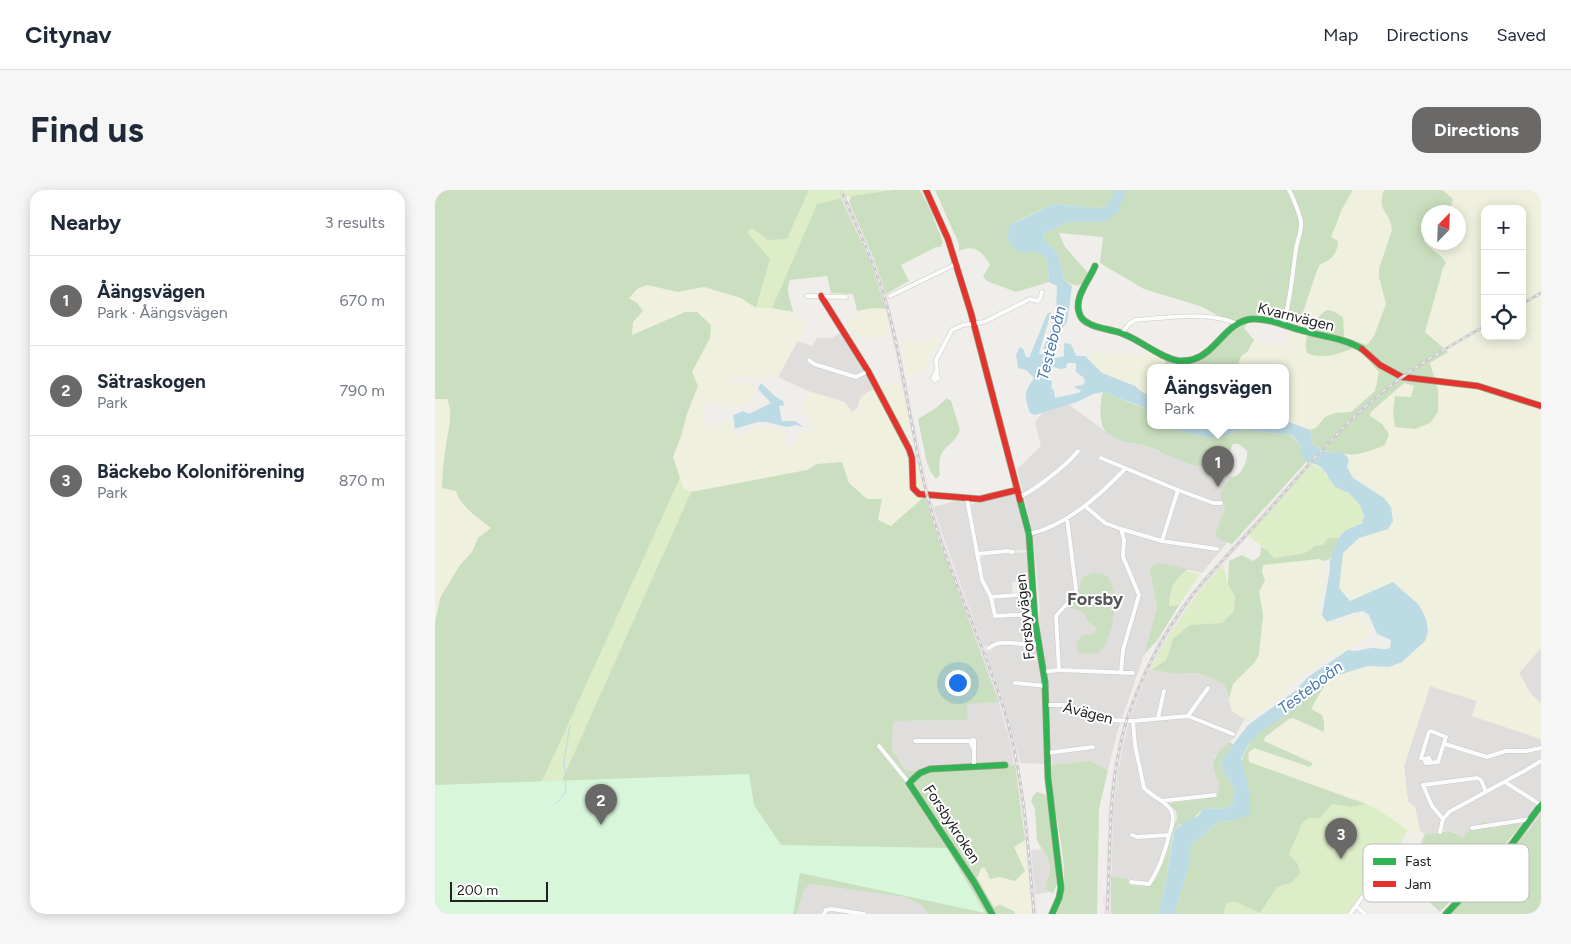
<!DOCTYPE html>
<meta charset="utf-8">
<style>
:root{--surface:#fff;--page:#f6f6f7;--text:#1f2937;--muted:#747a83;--line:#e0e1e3;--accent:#6a6968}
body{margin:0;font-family:Figtree,sans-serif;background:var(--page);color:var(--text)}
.controls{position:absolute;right:15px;top:15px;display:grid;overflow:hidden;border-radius:10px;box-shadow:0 2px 12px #0003}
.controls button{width:45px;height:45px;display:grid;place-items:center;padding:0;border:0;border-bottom:1px solid var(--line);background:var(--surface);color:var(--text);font:25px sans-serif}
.compass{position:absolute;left:986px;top:15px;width:45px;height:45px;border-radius:50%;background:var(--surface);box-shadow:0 2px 12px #0003;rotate:23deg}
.scale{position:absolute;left:15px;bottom:12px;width:98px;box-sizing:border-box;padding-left:5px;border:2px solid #222;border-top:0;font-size:14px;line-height:18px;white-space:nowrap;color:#222;-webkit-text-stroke:4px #fff;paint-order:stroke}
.you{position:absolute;left:522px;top:492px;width:18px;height:18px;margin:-12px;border:4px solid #fff;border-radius:50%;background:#1a73e8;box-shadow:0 0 0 8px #1a73e833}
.badge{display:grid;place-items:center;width:32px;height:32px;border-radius:50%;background:var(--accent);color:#fff;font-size:16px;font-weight:700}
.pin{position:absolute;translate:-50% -41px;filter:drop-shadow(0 1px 2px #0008)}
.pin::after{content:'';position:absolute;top:26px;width:18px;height:15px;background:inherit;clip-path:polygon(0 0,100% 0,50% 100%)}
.popup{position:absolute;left:712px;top:174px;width:142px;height:65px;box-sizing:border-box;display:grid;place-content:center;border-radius:10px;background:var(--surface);filter:drop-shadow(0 1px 4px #0005);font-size:16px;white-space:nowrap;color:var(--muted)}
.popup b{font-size:19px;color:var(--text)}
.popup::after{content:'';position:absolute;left:50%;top:100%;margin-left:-10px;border:10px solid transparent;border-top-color:var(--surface)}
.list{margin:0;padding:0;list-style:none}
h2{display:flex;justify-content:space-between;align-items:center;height:65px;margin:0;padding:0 20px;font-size:21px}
h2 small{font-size:16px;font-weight:400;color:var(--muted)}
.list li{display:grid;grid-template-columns:32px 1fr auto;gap:15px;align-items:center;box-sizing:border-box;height:90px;padding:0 20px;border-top:1px solid var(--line)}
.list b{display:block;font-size:19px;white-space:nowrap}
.list p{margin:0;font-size:16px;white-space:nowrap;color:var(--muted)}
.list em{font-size:16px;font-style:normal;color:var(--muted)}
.icon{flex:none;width:28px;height:28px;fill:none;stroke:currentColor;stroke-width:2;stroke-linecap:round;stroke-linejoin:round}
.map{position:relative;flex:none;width:1106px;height:724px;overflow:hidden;border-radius:15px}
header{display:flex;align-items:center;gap:30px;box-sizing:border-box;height:70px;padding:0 25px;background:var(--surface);border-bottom:1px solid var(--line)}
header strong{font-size:24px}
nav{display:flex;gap:28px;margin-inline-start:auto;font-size:18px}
.intro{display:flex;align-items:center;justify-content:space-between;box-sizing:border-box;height:120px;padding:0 30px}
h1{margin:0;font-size:35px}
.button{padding:12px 22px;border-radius:15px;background:var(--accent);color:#fff;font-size:18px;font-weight:700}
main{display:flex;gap:30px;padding:0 30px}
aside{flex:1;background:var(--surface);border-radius:15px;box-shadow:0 2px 12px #0003}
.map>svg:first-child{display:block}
</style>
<header>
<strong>Citynav</strong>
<nav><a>Map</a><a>Directions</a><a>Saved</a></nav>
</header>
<div class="intro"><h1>Find us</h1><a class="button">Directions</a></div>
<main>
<aside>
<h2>Nearby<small>3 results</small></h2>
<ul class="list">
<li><span class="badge">1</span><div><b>Åängsvägen</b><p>Park · Åängsvägen</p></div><em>670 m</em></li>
<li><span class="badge">2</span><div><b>Sätraskogen</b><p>Park</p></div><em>790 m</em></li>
<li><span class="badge">3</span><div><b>Bäckebo Koloniförening</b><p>Park</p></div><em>870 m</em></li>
</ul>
</aside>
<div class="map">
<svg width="1106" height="724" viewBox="0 0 1106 724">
<rect width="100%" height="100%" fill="#f0eeea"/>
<path fill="#dfdedc" d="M410 140 444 197 424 211 423 217 417 222 409 212 373 201 343 187 362 151 377 156 382 148H397Z
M633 214 670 241 691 253 704 254 748 271 772 277 796 287 792 291 786 309 790 317 786 327 789 352 792 353 767 383 723 373 714 378 722 418 709 465 682 543 673 580 655 571 617 575 613 494 603 438 605 417 597 340 582 279 606 256 600 232 608 222Z
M578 304 581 305 594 360 546 362 544 360 539 338 536 314Z
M525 310 531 311 541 364 555 409 558 428 594 425 596 427 599 448 596 453 565 451 548 457 498 317Z
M592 362 595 364 594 391 577 392 578 404H557L549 388 546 368 549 365Z
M595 406V423L563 425 561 423 559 411 561 408Z
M565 454 600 456 602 458 610 515V574L585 573 572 522 550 462 557 461 560 455Z
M1106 458V513L1096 504 1084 483Z
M716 480 745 484 763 483 789 494 797 521 810 529 799 548 779 567 784 597 783 605 778 609 754 610 736 613 738 625 729 661 717 687 713 692H708L676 686 678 622 683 580 694 531 710 489 714 481Z
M995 496 1042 511 1037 526 1106 549V624L1093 643 1082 633 1064 636 1059 639 1056 638 1028 648 1020 642 1008 640 1001 645 990 644 985 641 980 617 973 612 969 576Z
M564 512 575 552 580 575 492 582 470 580 457 559V531L533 530 532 513Z
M607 659 612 667 615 676 614 686 610 694 611 700 615 702 600 705 596 660Z
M375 694 469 707 488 716 493 724H362L369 700Z"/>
<path fill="#ede3e9" d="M403 0H408L439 69 449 97 460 137 494 304 508 346 567 506 580 551 592 628 602 724H597L588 628 575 552 562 508 503 348 490 306 455 139 445 99 435 71Z
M888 256 891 259 760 406 740 434 710 489 694 531 683 580 678 622 676 724H669L668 706 671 704 673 622 678 579 689 530 706 487 723 452 756 403Z"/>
<path fill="#eff0dd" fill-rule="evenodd" d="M918 0H949L947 7 948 21 957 33V40L944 79 951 114 939 146 932 156 909 147 908 127 898 121 891 120 889 167 919 158 927 163 944 182 940 201 916 222 900 223 883 233 881 238 875 240 851 231 850 178H802L806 166 812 162 819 150 849 157 869 122 880 86 885 74 893 72 896 48 899 37 907 19Z
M1008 0H1106V458L1084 483 1096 504 1106 513V549L1037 526 1042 511 995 496 969 576 973 612 980 617 985 641 983 646 942 619 833 579 814 572 812 567 813 563 819 558 877 573 829 551 830 547 851 530 858 528 876 519 892 491 904 485 932 476 954 477 990 451 993 442 991 429 934 404 915 411 904 398 908 363 923 348 953 339 936 298 918 288 912 277 914 269 910 264 932 263 947 234 933 226 937 221 969 192 979 196 976 207 960 237 998 186 995 173 1013 161 990 142 1008 78 1011 73 1009 69 993 58 989 51 993 42 994 52H1024V22H1007L1018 9ZM1050 19H1087V146H1050Z
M212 95 226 97 236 101H253L263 97H269L306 108 321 118H344L358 122 372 134 343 187 300 188 295 190 297 195 303 196 306 193 313 192 321 194 318 209 312 214 303 217 292 218 271 211 269 214 267 234 274 236 286 232 295 233 299 240 298 246 301 248 324 237H333L344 240 349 245 352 257 359 254 364 242 378 243 374 227 366 225 373 201 410 212 417 222 423 217 426 207 433 202 449 195 466 193 474 232 470 239 463 244 470 251 472 269 483 275 490 306 456 336 443 330 432 309 414 293 407 272 382 274 372 280 256 302 248 298 238 267 246 247 252 224 263 196 257 182 265 166 250 122 196 145 198 132 194 108 202 99Z
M437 118 451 119 454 144 436 150 423 145 411 136 422 121Z
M501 145 506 151 494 166 489 180 480 187H472L466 150 474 148 485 156Z
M657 160 669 164H690L708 167 714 160 726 164 732 173 733 178H716L715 206 707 202 700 196 667 183 656 171 654 161Z
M0 209H12L16 216V229L11 253 7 298 21 301 40 326 56 338 43 348 37 362 25 375 5 408 0 433 1 375 0 371Z
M884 369 889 371 890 381 891 390 886 406 884 417 887 425 892 432 898 435 906 434 918 427 928 428 934 439 932 446 928 451 906 464 895 467 853 496 848 505 814 529H810L797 521 794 509 798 494 819 473 824 465 828 425 824 401 830 391 827 382 828 375Z
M590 650 597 724H580L579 721 559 717 542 689 547 677 550 678 552 685 580 690 590 681 579 657Z"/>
<path fill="#dcedc8" d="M374 0H459L406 8 382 14 337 118H321L335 69 311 42 317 38 333 50 352 49Z
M875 275H878L889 280 891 285 896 287 897 292C910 301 932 312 928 331L907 344 904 348H893L888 355 880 356 870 363 839 368 832 360 812 345Z
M245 288 248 298 256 302 115 617 0 678 100 602 111 583Z
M788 374 793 394 800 406 799 421 787 433 755 435 736 454 731 470 714 481C734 441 758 407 788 374Z
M751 381 765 384 744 415 734 416C735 401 738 391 751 381Z
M897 614 916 617 931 614 942 619 973 640 964 656 914 724H789L791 714 799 710 825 723 842 697 856 693 863 674 854 664 868 632 874 628H885Z"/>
<path fill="#cadfbf" d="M0 0H374L352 49 333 50 317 38 312 42 335 69 321 118 306 108 269 97 243 102 212 95 202 99 194 108 202 113 208 121 198 132 197 145 250 122H262L276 135 275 148 257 182 263 196 252 224 246 247 238 267 245 288 111 583 100 602 0 678V433L5 408 25 375 37 362 43 348 56 338C43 328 25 316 21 301L7 298C7 284 9 269 11 255 13 239 19 224 12 209H0Z
M459 0H485L495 19 508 52 506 57H501L466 75 474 91 451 104 439 69 414 12 416 6Z
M500 0H678V5L671 17 656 18 619 14 580 32 598 60 612 69 614 92 581 102 552 91 548 87 555 74C546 61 540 54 524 61V54Z
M691 0H918L907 19 896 47 903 51C903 63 896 71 885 74L880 86 867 125 850 120 817 126 809 138 819 150 812 162 806 166 802 178H733L728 167 755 173 801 135 765 116 709 99 665 73 668 47 624 43 630 57 654 84C647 98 641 98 629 90L623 64 610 50 609 43 633 32H671Z
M949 0H1008L1018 9 1016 16 1010 18 1007 22H994L993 42 989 51C995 61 1006 63 1011 73L1008 78 990 142 1013 162 995 173 1003 200V222L995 233 980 239 960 237 958 223 960 206 976 207 979 196 969 193 937 221 934 225 947 234 954 244 950 255C937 260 925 266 910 264 904 263 901 261 895 263L877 254 875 240 881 238 890 227 900 223 916 222 940 201 944 182 927 163 919 158C903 164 888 170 872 163 867 145 879 131 891 120L898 121 908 127 909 147 932 155 939 146 951 114 944 87V79L957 40C956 21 941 23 949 0Z
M406 8 435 71 451 119 437 118 422 121 418 104 396 103 392 86 355 90C350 101 356 111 358 122L337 118 382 14Z
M668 202 714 220 716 236H729L732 238 774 248 789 246 807 240 856 245 867 257V267L871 272 797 354C789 352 785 351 780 345L790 317C789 314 787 311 786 308 784 302 792 291 796 287 807 287 813 271 812 261L804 254H798C794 266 786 273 773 276 756 280 722 258 704 254 699 253 693 254 689 252 682 249 673 245 669 239 664 232 665 210 668 202Z
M512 208 516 211 525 240C516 262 501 253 505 285L501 289 495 281 491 269 483 229 501 218Z
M407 272 414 293 432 309H447L443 330 456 336 490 306 503 348 564 512 532 514 533 530 458 531 457 559 470 580 492 582 580 575 590 650 579 657 590 681 580 691 564 687 555 689 550 678 547 677 542 688 559 717 565 715 579 721 580 724H493L488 716 469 707 375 694 369 700 362 724H0L115 617 256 302 372 280 382 274Z
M893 348H904L895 369 889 371 884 369 828 375 827 382 830 391 824 401 828 425 824 465 819 473 798 494 794 509 789 494 763 483 745 484 716 480 731 470 738 449 755 435 787 433 799 421 800 406 793 394 794 371 807 365 818 371 825 366 826 357 832 360 839 368 870 363 880 356 888 355Z
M723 373 753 379C739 390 735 399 734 416L744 415 724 448 709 465 722 418 714 378Z
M660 383C665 384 671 384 674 389 685 403 678 455 662 463 656 465 648 463 642 462V452L647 445C653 445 659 445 662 439L652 430 650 424 646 421 636 418 635 415C638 411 643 406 644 401 647 387 643 387 660 383Z
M892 491 876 519 887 525 889 532V542L858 528 854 529 830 547 829 551 878 573 875 577 819 558 813 563 814 572 931 614 916 617 897 614 885 628H874L868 632 854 664 863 674 865 683 856 693 842 697 825 723 799 711 791 714 789 724H739L755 673 754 665 757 653 770 644 784 631 799 630C802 600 800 564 824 543 834 534 846 528 856 520 869 511 879 499 892 491Z
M795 552 799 555 786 571 788 581 800 600 798 614 788 619 769 618 759 628 744 635 738 644 730 697 723 724H676V686L693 689 696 695 710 696 716 695 732 661 735 645 742 629 741 621 736 616V613L780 607C795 589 759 577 795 552Z
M655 571 673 580 664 619 662 724H621C642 681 614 622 617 575Z
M602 602 609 604 614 610 622 694 618 703 611 700 610 694 614 686 615 676 612 667 602 651 600 619 596 611 598 606Z
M1106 624V724H1017L1016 722 1090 640 1093 642Z
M1051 631 1059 639C1067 634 1077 629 1086 636L1067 658 1005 722 990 708 993 700 1005 681 1003 669 997 661 992 666 983 660 990 644C1008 645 1011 635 1028 648L1036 638Z"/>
<path fill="#d8f6d9" d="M314 584 319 615 346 655 512 658 550 723 365 683 358 724H0V595Z"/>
<path fill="#bddbe4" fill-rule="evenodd" d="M678 0H691L684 20 671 32H633L609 43 610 50 623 64 629 90 637 96 632 132 626 140 615 165 622 168 629 166V153L636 154 641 166H650L667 183 700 196 707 202 715 206V222L708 217 668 202 658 204 642 212 600 225 595 223C589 205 589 203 599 188L591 180 583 178 581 165 585 157 589 160 590 166 594 168 612 124 616 122 604 163 606 165 621 125 622 96 614 92 612 69 598 61C584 66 580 60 572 49L575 35 619 14 656 18 671 17 678 5ZM632 173H641V182L649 188 650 192 648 195 640 196V198L646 200 644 203 620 208 619 201 616 197 617 193 614 186 618 177 626 179 631 178Z
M326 193 341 207 348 211 349 215 344 216 347 231H360L369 237 361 235 352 237 331 232H322L300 239 298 225 308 221 314 224 336 213 323 199Z
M851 231 875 240 877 254 894 263C903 261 908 262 914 269L912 277 918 288 949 308 956 317 958 331 953 339 924 348 908 363 904 398 915 411 958 392 984 415 991 429 993 442 990 451 967 472 954 477 932 476 904 485 881 498 877 504 856 521 825 542 813 555 806 569 815 604V625L799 630 784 631 770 644 757 653 754 665 755 673 739 724H723L730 697 739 641 749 632 763 626 769 618 788 619 798 614 800 600 788 581 786 571 813 535 860 501 873 487 913 460C923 463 929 458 938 458 946 458 946 461 955 458L956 450 942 444 934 425 928 421 918 423 892 432 887 425 895 379C893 371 902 348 909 342 914 338 921 336 927 333L929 326 925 315 914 303 900 297C891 284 889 274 871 272L867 267V257L857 245 807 240 789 246 774 248 732 238 729 236H772L778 239 786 236H850Z"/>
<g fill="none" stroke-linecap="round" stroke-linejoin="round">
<path stroke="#bddbe4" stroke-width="1" d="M130 583 129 573 135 535
M126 608 131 600 130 587
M121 613 125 610"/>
<defs>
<path id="street" d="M372 106 411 107
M455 106 521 74
M848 135C856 110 857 85 861 59 862 50 867 42 866 32 866 27 857 5 854 0
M687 143 694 134 700 130C728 128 776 121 801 134
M374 170 379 174 421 187 433 181
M502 181 503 188 500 190 498 188 502 181 501 170 517 140 528 135 549 132 595 109 602 111 605 109 607 102
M666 268 743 300 778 313H786
M584 307C599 301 633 274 643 261
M532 309 547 390 556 407 560 426 599 424
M650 316 670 333 686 339 727 351 782 359
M594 344C631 336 664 306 690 279
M727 351 743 300
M542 364 572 361 578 362
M556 407 598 404
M554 458C567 447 588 457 603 454
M624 480 621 426 638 407 641 399 632 328
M608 482 624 480 698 483
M686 482 688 460 704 405 688 367 689 350 686 339
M580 493 611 496
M612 515H632L672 530 698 531 753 526 798 544
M753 526 773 498
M723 528 729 501
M480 551H535
M1010 554 1052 567 1071 561H1091L1106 558
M444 556 474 593
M539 559 535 551 539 550V576
M612 563 658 557
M986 568 994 542 996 541 1011 547 1003 572 991 573 989 569 994 568 996 573
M1070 592 1106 615
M726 611 780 605
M1008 629 997 616 988 595 1042 588 1046 590 1051 602
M1037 638 1096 629
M1005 642 1008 629 1014 622 1091 580 1106 571
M697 645 702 647 734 645C746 613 728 616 709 598L700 555 698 531
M696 692 714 694C724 680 730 662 734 645
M921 716 930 724
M389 724 391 720 397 719 429 724
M915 724C924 712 958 663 969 658L992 668 1015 686 1020 713"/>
<path id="fast" d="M660 76C655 89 639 107 644 122 645 127 649 131 653 133 663 139 675 139 686 143 706 150 723 167 744 171 749 171 755 171 759 169 782 162 792 130 818 129 835 128 852 137 869 141 888 147 910 148 927 159
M585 310 594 344 600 431 610 492 613 588 626 698 624 708 617 724
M557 724 539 692 474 593 485 583 495 579 570 575
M1011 724 1077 654 1106 615"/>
<path id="jam" d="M491 0 513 49 536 123 585 310
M386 106 433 181 474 259 477 268 478 298 484 304 545 309 582 300
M927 159 945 175 967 187 1043 196 1106 216"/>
</defs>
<use href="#street" stroke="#c9c8c6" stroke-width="5"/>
<use href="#fast" stroke="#999b81" stroke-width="7"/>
<use href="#jam" stroke="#999b81" stroke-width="7"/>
<use href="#street" stroke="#fdfcfc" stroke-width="4"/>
<use href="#fast" stroke="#30b455" stroke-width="5.5"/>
<use href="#jam" stroke="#e5322d" stroke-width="5.5"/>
<defs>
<path id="rail" d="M406 0C421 36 439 71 450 109 469 173 475 240 492 305 511 379 547 449 570 522 589 588 593 656 599 724
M1087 114 1106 103
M672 724C676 658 672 593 692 529 707 484 730 440 759 403 780 377 803 354 825 330 862 289 897 245 939 209 973 180 1011 158 1050 136"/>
</defs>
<use href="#rail" stroke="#cccccb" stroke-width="3"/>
<use href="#rail" stroke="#fff" stroke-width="1" stroke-dasharray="4" stroke-linecap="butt"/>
</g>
<g text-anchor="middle" stroke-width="4" stroke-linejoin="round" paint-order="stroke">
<g font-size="15" fill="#222" stroke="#fff">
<text transform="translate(861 127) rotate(14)" y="5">Kvarnvägen</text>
<text transform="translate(590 427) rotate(-96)" y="5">Forsbyvägen</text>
<text transform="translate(653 523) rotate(14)" y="5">Åvägen</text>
<text transform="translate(517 634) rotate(57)" y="5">Forsbykroken</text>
</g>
<g font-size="16" font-style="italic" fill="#4679ae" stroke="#fff">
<text transform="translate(616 153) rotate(-76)" y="6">Testeboån</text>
<text transform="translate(875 497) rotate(-37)" y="6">Testeboån</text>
</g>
<g font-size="18" font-weight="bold" fill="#555" stroke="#fff">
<text x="660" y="415">Forsby</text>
</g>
</g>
<rect x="928" y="654" width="166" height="58" rx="8" fill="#fff" stroke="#bdbdbd" stroke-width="1"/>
<rect x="938" y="668" width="23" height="7" fill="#30b455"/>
<rect x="938" y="691" width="23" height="6" fill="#e5322d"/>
<g font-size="14" fill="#222">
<text x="970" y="676">Fast</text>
<text x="970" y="699">Jam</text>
</g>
</svg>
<div class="controls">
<button>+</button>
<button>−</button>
<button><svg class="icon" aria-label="locate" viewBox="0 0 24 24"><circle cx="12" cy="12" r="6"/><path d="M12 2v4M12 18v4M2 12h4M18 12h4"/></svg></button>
</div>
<svg class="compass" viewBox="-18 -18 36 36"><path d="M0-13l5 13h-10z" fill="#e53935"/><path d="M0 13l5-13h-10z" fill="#747a83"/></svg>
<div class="scale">200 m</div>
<div class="you"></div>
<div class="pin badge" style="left:783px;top:297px">1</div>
<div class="popup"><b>Åängsvägen</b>Park</div>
<div class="pin badge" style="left:166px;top:635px">2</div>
<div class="pin badge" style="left:906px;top:669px">3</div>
</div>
</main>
